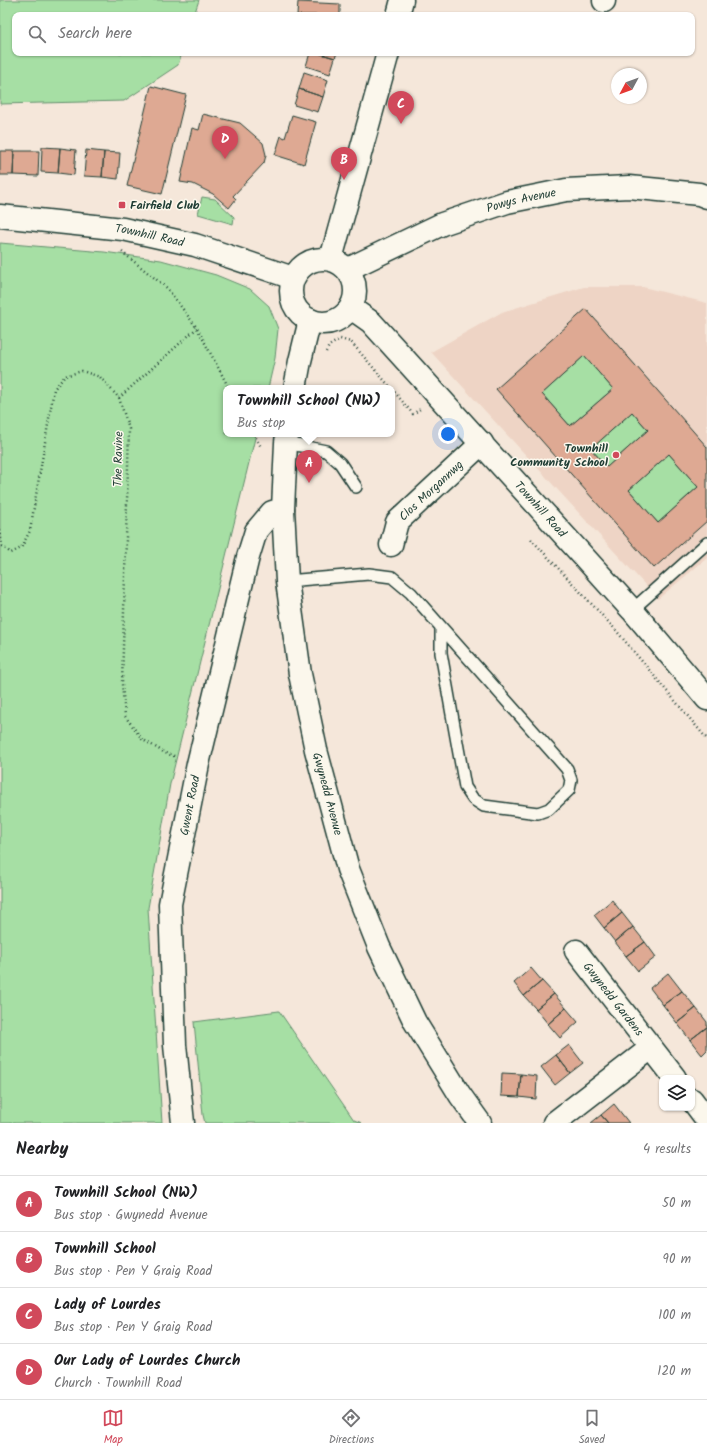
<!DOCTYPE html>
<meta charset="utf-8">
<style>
:root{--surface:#fff;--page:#f2f2f2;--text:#202124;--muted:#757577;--line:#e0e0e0;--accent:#d1495b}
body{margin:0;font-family:Kalam,sans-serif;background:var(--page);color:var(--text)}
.controls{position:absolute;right:12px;bottom:12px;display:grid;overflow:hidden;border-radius:8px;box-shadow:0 1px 3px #0004}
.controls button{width:36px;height:36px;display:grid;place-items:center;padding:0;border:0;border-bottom:1px solid var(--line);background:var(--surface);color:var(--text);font:20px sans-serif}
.compass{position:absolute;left:611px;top:68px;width:36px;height:36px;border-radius:50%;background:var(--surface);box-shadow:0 1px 3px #0004;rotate:229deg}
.you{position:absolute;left:448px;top:434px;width:14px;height:14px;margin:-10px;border:3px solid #fff;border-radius:50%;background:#1a73e8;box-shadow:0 0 0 6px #1a73e833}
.badge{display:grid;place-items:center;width:26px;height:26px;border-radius:50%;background:var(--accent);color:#fff;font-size:13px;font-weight:700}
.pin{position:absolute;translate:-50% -33px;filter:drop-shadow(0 1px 2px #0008)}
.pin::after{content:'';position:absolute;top:21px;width:14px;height:12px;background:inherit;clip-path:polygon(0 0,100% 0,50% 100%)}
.popup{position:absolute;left:223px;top:385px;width:172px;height:52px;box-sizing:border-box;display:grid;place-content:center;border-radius:8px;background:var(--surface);filter:drop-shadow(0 1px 3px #0005);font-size:13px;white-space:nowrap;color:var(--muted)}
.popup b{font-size:15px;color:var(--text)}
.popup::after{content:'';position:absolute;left:50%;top:100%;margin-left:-8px;border:8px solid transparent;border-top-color:var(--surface)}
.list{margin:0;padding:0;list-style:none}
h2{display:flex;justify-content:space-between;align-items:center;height:52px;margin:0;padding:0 16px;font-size:17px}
h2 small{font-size:13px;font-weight:400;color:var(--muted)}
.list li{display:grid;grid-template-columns:26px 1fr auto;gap:12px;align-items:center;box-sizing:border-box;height:56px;padding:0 16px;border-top:1px solid var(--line)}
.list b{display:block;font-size:15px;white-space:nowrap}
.list p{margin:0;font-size:13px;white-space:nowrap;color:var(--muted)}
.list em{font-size:13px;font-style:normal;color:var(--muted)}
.icon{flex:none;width:22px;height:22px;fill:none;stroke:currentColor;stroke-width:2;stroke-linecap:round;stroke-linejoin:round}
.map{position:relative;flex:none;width:707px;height:1123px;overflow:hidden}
.search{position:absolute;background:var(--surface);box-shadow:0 1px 3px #0004;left:12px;right:12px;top:12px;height:44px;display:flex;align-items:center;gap:10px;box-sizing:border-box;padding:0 14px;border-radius:8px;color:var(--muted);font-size:15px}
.sheet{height:276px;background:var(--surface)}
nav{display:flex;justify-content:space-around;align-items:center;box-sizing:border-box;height:56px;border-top:1px solid var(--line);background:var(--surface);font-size:11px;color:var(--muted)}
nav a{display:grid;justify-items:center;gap:2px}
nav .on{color:var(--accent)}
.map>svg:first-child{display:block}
</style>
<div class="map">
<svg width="707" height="1123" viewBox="0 0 707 1123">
<rect width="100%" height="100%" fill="#f5e7da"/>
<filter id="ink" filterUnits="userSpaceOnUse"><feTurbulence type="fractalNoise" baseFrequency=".025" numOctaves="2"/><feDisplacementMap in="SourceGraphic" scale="8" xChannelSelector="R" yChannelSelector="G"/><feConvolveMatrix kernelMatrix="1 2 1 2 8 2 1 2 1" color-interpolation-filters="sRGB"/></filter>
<g filter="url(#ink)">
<path fill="#eed4c5" d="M584 287H643L707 303V558L658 599 431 352 502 312Z"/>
<path fill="#a6dfa4" stroke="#628e6c" d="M0 0H199L194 15H15V53H182L178 65 124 101 0 104Z
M202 197 215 199 234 217 233 224 198 214Z
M0 243 104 252 161 260 216 275 250 289 269 306 278 329 275 358 268 388H226V434H256L170 784 148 908 162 1123H0Z
M584 356 613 389 570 426 542 394Z
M632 412 648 430 607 467 591 449Z
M669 454 698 487 658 523 629 490Z
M279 1011 354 1120 362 1123H205L203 1115 194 1022Z"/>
<path fill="#dea993" stroke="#1f3d34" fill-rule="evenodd" d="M298 2 340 4V15H297Z
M310 53H318L335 58 330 74 306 66Z
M318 53H337L335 58Z
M304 72 328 80 323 97 299 89Z
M151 86 186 95 162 194 127 186Z
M299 89 323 97 318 112 294 105Z
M203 114 240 123 263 143 266 155 264 163 233 196 236 199 229 208 213 194 193 184 180 182 192 128 199 130Z
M292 115 316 122 304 164 275 155 281 136 285 138Z
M42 147 60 148 58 173 41 172Z
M60 148 76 150 74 175 58 173Z
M86 150 104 152 102 177 84 176Z
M0 151H14L13 175H0Z
M14 151H39L38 176 13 175Z
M104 152 120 153 118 179 102 177Z
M586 309 707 447V521L654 568 496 389ZM584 356 613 389 570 426 542 394ZM632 412 648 430 607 467 591 449ZM669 454 698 487 658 523 629 490Z
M612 900 622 913 604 928 594 915Z
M622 913 633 927 615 942 604 928Z
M633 927 645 942 626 956 615 942Z
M645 942 656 957 638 971 626 956Z
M531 968 542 981 524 996 514 983Z
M668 973 682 991 663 1005 650 988Z
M542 981 554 994 536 1009 524 996Z
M682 991 696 1008 677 1023 663 1005Z
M554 994 566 1008 548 1024 536 1009Z
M566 1008 578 1022 560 1038 548 1024Z
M696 1008 707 1022V1027L690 1040 677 1023Z
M707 1027V1050L702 1055 690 1040Z
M569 1045 583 1063 570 1073 556 1055Z
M556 1055 570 1073 555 1085 541 1067Z
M502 1073 521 1074 519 1097 501 1096Z
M521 1074 537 1076 536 1099 519 1097Z
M614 1104 629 1123H608L601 1115Z
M601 1115 608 1123H591Z"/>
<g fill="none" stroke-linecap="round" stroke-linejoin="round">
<defs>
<path id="service" d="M286 443 326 451 340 463 356 487
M287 581 369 574 392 577 411 593 567 769 571 780 569 790 549 809 538 813 484 806 473 799 465 787 441 653V628
M632 610 707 543"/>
<g id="minor">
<path d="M604 1V0"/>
<path id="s1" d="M348 269 442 224 507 202 566 190 629 187 699 194 707 197"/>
<path id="s2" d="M283 509 287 581 300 674 316 750 348 869 379 947 415 1022 460 1095 480 1123"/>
<path id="s3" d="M391 545 397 522 482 443"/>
<path id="s4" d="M576 951 675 1078"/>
<path d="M692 1100 707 1120"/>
<path d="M554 1123 651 1048"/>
</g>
<g id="tertiary">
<path d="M398 15 402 0"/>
<path id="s5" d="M0 216 123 229 195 245 293 278"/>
<circle cx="323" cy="291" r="32"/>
<path d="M331 259 388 53"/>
<path id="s6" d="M351 308 371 322 632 610 707 699"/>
<path d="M295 388 300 361 310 320"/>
<path id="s7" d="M183 1123 175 1045 170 904 198 764 248 557 256 531 272 512 283 509 286 443 287 434"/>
</g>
</defs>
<use href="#service" stroke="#1f3d34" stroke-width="14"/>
<use href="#minor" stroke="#1f3d34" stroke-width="25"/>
<use href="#tertiary" stroke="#1f3d34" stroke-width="25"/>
<path stroke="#1f3d34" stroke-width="2.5" stroke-dasharray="1 3" stroke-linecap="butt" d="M122 252 167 288 197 328 229 388
M326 352 329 346 340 339 351 342 391 388
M392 389 413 414 420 409
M119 398 197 328
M254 434 261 447
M0 530 2 546 11 553 21 548 30 531 54 389 65 376 82 371 100 377 119 398 129 429 122 684 125 716 142 739 165 753 177 757
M531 539 614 628 707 739"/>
<use href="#service" stroke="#fbf7ec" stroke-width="11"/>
<use href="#minor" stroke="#fbf7ec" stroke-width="22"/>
<use href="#tertiary" stroke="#fbf7ec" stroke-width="22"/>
</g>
</g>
<g fill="#d1495b" stroke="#fbf7ec" stroke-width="1.5">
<rect x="118" y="201" width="8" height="8" rx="2"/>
<circle cx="616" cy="455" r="4"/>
</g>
<g text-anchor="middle" stroke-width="3" stroke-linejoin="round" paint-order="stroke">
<g font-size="12" fill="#1f3d34" stroke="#fbf7ec">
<text dy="4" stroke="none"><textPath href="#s1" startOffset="187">Powys Avenue</textPath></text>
<text dy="4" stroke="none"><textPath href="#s5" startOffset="151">Townhill Road</textPath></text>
<text transform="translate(118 459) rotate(-89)" y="4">The Ravine</text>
<text dy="4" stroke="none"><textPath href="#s3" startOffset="70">Clos Morgannwg</textPath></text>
<text dy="4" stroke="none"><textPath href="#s6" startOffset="277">Townhill Road</textPath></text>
<text dy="4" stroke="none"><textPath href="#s2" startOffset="289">Gwynedd Avenue</textPath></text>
<text dy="4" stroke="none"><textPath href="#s7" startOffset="320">Gwent Road</textPath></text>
<text dy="4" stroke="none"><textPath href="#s4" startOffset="61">Gwynedd Gardens</textPath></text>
</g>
<g font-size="12" font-weight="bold" fill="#1f3d34" stroke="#fbf7ec" text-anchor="start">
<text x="130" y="209">Fairfield Club</text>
<text x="608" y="452" text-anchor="end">Townhill<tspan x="608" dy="14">Community School</tspan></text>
</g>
</g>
</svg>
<div class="controls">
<button><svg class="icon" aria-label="layers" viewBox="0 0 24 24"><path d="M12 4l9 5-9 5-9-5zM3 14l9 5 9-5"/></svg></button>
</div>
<svg class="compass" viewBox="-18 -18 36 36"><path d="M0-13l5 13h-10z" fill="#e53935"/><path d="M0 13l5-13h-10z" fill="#757577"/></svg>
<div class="you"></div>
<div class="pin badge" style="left:309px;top:483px">A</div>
<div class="popup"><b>Townhill School (NW)</b>Bus stop</div>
<div class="pin badge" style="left:344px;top:180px">B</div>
<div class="pin badge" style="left:401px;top:124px">C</div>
<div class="pin badge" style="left:225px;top:159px">D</div>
<div class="search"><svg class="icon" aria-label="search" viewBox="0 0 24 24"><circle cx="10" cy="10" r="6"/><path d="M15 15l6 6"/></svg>Search here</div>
</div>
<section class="sheet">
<h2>Nearby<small>4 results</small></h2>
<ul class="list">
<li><span class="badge">A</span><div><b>Townhill School (NW)</b><p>Bus stop · Gwynedd Avenue</p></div><em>50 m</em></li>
<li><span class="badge">B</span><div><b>Townhill School</b><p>Bus stop · Pen Y Graig Road</p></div><em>90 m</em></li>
<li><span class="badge">C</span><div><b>Lady of Lourdes</b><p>Bus stop · Pen Y Graig Road</p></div><em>100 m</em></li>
<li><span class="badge">D</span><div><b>Our Lady of Lourdes Church</b><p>Church · Townhill Road</p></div><em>120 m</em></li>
</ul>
</section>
<nav>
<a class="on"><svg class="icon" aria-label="map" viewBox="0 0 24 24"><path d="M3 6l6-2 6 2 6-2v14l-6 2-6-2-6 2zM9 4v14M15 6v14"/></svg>Map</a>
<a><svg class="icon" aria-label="directions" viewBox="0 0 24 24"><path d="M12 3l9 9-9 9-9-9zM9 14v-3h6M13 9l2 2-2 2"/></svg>Directions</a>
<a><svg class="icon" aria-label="saved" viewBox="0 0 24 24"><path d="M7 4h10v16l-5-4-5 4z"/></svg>Saved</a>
</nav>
